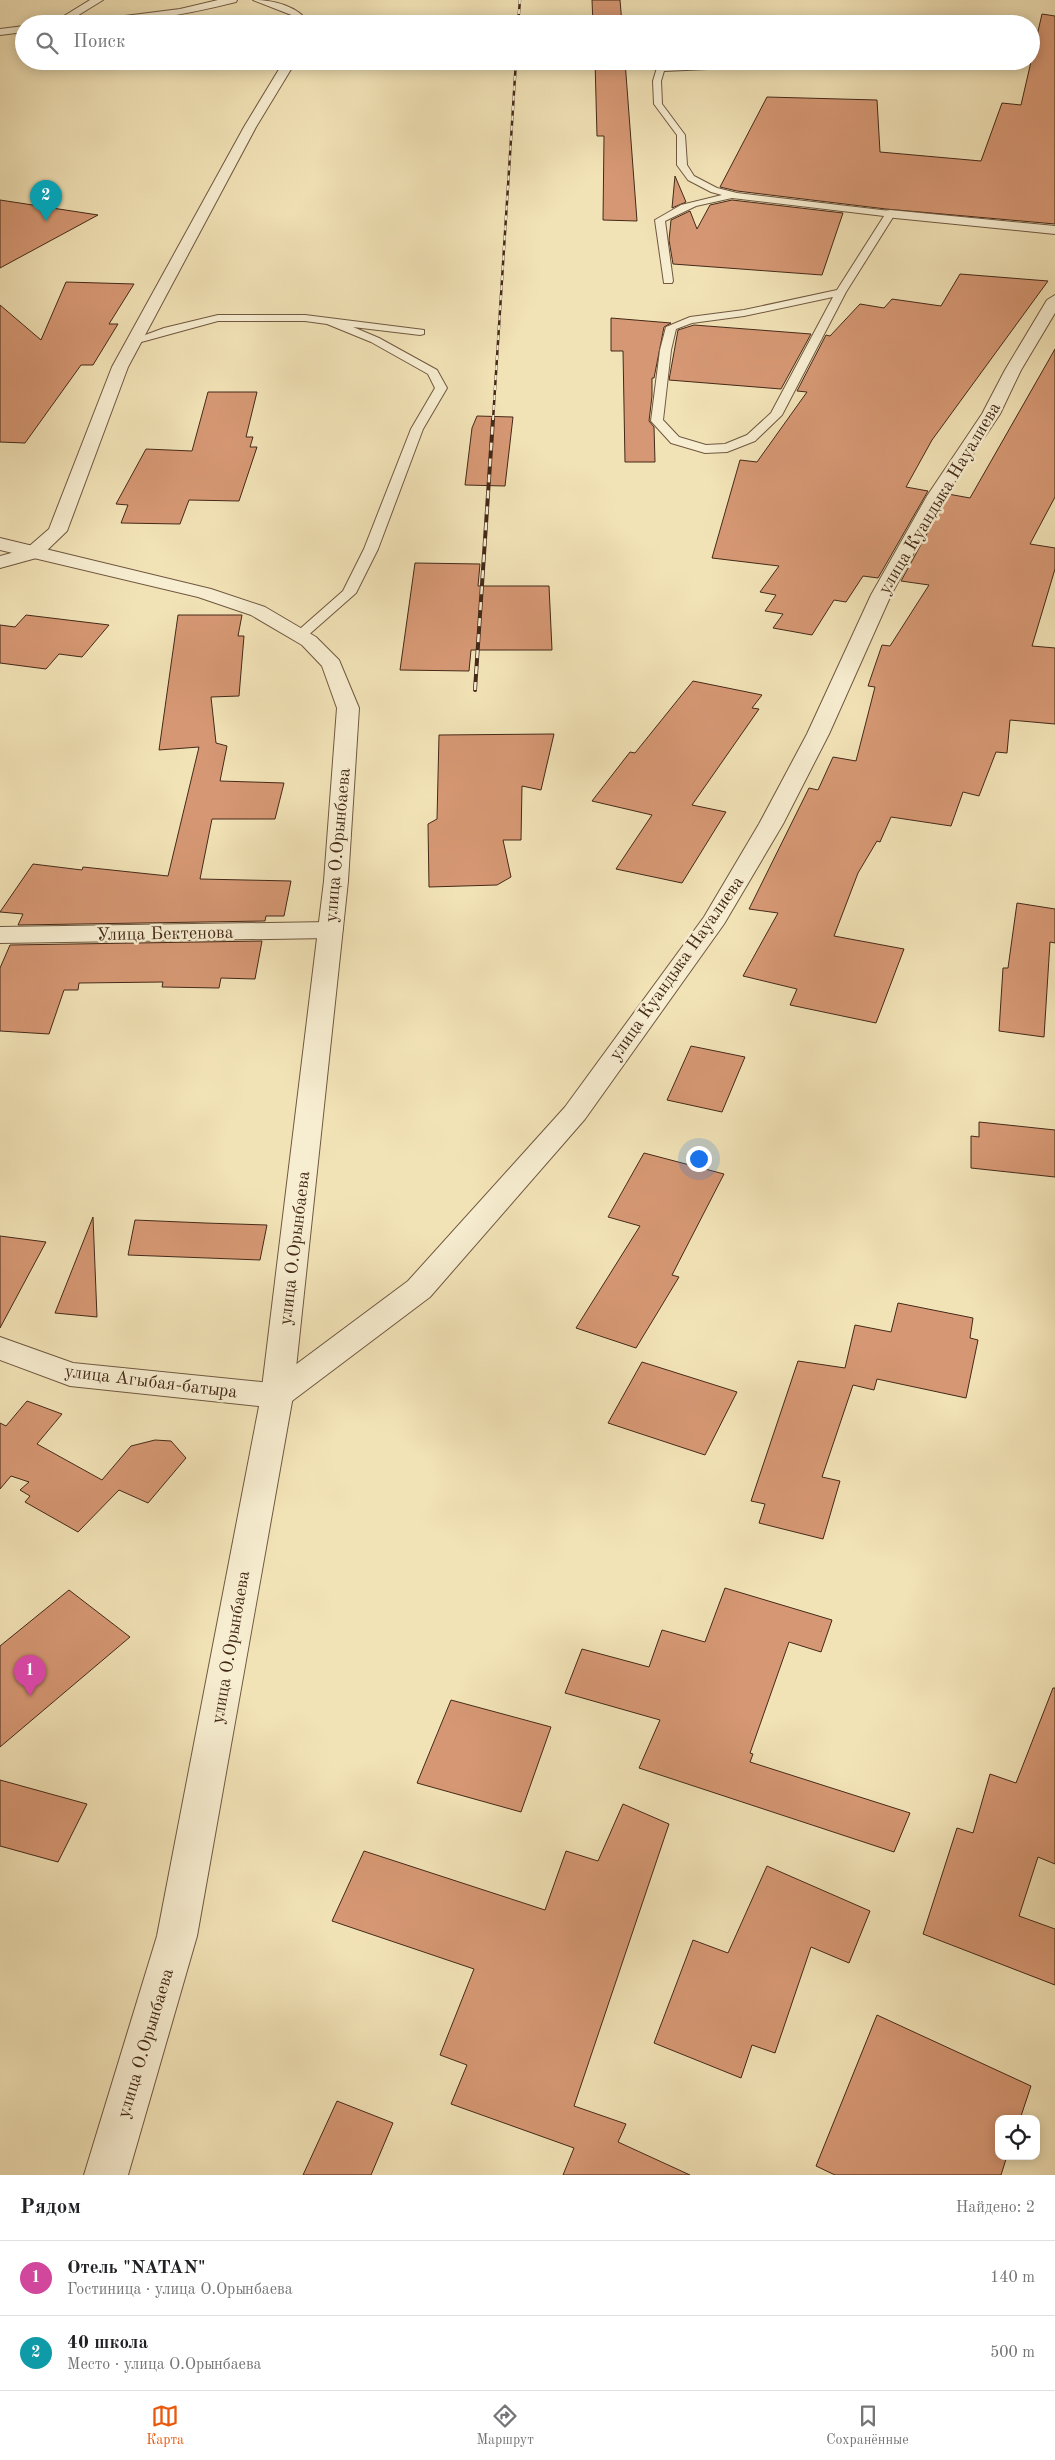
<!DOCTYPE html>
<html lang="ru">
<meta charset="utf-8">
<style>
:root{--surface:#fff;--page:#f2f2f2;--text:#202124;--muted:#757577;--line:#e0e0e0;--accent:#ea580c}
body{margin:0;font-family:"Old Standard TT",serif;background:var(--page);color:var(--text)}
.controls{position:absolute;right:15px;bottom:15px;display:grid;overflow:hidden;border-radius:10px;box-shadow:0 2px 12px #0003}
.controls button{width:45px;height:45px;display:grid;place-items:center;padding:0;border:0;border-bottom:1px solid var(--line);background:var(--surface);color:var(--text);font:25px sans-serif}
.you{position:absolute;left:698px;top:1158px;width:18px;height:18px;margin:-12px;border:4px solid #fff;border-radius:50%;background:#1a73e8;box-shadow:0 0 0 8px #1a73e833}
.badge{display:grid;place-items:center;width:32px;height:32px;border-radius:50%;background:var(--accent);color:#fff;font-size:16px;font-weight:700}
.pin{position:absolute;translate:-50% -41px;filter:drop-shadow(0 1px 2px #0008)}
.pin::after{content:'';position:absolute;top:26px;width:18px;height:15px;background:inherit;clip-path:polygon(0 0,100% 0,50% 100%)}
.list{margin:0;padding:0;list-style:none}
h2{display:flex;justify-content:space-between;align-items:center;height:65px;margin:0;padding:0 20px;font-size:21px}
h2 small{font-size:16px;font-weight:400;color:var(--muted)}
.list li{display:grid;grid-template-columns:32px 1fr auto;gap:15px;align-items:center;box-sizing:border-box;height:75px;padding:0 20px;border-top:1px solid var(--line)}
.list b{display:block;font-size:19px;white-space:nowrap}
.list p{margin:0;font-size:16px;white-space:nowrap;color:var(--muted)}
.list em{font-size:16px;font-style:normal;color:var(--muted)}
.icon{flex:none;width:28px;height:28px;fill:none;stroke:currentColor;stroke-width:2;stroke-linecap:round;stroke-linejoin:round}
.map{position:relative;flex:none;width:1055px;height:2175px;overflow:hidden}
.search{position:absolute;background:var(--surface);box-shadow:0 2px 12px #0003;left:15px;right:15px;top:15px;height:55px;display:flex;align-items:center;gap:12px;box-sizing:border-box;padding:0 18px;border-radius:28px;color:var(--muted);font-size:19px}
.sheet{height:215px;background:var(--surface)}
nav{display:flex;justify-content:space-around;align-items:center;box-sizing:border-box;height:70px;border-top:1px solid var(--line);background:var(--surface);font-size:14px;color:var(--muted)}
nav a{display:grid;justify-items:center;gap:2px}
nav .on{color:var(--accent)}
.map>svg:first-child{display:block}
</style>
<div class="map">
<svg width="1055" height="2175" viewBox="0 0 1055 2175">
<rect width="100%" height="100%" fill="#f2e3b7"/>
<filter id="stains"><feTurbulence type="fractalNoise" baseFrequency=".004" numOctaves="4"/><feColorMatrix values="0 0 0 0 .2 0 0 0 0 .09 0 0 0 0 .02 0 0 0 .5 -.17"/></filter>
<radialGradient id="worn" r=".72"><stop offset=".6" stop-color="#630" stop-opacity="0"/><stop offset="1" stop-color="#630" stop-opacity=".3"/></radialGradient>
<path fill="#d69874" stroke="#442918" d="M592 0H620L622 24H593Z
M1042 14 1055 16V224L886 209 737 191 720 187 767 97 877 100 880 152 981 161 1002 103 1021 105Z
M595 61H625L637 221 603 220 604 136H597Z
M675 176 686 202 672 208Z
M0 200 98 215 0 268Z
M732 200 843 213 822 275 673 264 669 240 671 220 690 211 697 229 710 205Z
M960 274 1048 281 932 440 906 487 928 491 878 578 863 576 846 602 834 600 812 635 773 628 783 614 765 611 776 595 760 592 779 566 712 558 740 460 757 462 807 392 797 391 826 335 830 336 860 304 884 308 892 299 941 306Z
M66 282 134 284 109 324H118L93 365H81L25 443 0 442V305L41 340Z
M611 318 671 323 664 327 654 378H652V396L649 421 654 427 655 462H625L623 351H611Z
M694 325 811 334 781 389 669 380 678 330Z
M1055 349V497L1030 544 1055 548V569L1032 646 1055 648V724L1010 720 1007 753 996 752 979 796 963 792 951 826 891 817 880 842 877 841 858 873 834 936 904 949 876 1023 790 1005 797 989 743 976 778 913 749 909 809 788 818 790 833 757 856 761 875 687 868 686 882 645 890 646 929 585 901 581 947 497 948 494 970 498Z
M208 392H257L246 437H253L250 447H257L239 501 189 500 180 524 121 523 128 505 116 504 146 449 192 451Z
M477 416 513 417 505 486 465 485 472 428Z
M415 563 480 564 478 586H549L552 650H471L469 671 400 670Z
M26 615 109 625 82 657 59 654 46 669 0 663V625L15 627Z
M178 615H242L238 636H244L239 696 211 697 216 743 227 746 220 781 284 783 275 819H212L200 879 291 881 284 916H266L265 921 18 925 23 914 0 912 33 864 82 870 83 867 168 876 199 747 159 750Z
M693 681 762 695 752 708 759 709 692 805 726 812 682 883 616 869 652 815 592 801 630 752 635 753Z
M554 734 541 790 522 786 521 840H503L511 877 497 885 429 887 428 824 437 819 439 735Z
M1017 903 1055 909V943L1050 942 1044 1037 999 1031 1003 968H1008Z
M262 941 255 979 221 978 219 988 162 987 163 982 79 983 78 990H64L49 1034 0 1031V968L10 945Z
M691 1046 745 1057 722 1112 667 1100Z
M979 1122 1055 1130V1177L971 1168V1136L979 1137Z
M644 1153 724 1174 672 1275 679 1277 636 1348 576 1328 640 1226 608 1217Z
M93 1217 97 1317 55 1313Z
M135 1220 205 1223 267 1225 260 1260 128 1255Z
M0 1236 46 1242 0 1328Z
M898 1303 973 1318 970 1338 978 1340 966 1398 877 1379 874 1390 853 1385 822 1477 840 1481 823 1539 759 1523 765 1504 751 1501 798 1361 845 1368 855 1325 891 1332Z
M642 1362 737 1392 705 1455 608 1423Z
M27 1401 62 1414 37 1444 102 1480 131 1446 155 1440 171 1441 186 1458 148 1503 119 1490 78 1532 25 1502 30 1496 20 1490 29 1482 11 1476 0 1489V1423L6 1426Z
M725 1588 832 1620 821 1652 789 1642 750 1753 753 1754 750 1762 910 1813 894 1852 639 1768 660 1720 565 1693 582 1649 649 1667 662 1630 705 1642Z
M69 1590 130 1637 0 1747V1646Z
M1053 1688H1055V1864L1038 1857 1019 1916 1055 1929V1985L923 1934 957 1828 973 1833 990 1774 1016 1783Z
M451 1700 551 1727 521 1812 417 1783Z
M0 1780 87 1804 58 1862 0 1846Z
M623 1804 669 1824 574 2106 626 2124 618 2142 690 2175H563L574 2148 451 2104 467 2065 440 2055 474 1969 332 1921 364 1851 545 1910 566 1851 598 1861Z
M767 1866 870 1911 849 1963 811 1947 775 2053 752 2045 741 2078 654 2043 693 1940 728 1953Z
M877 2015 1031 2086 1020 2119H999V2156H1007L1001 2175H835L816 2166Z
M337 2101 393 2123 371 2175H303Z"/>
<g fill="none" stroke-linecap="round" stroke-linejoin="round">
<defs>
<path id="service" d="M717 19 746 22 750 24H689Z
M659 61H667L665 66 774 61 751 67 664 71 661 81 662 104 685 135 687 165 694 176 717 188 737 193 890 211 895 214 846 292 782 415 755 441 727 452 705 453 671 443 651 421 660 350 666 327 690 317 744 310 837 290 884 216 732 198 696 206 665 221 673 281 672 283H664L655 220 681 205 722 195 711 192 688 180 677 165V135L654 104 653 81ZM833 297 771 413 747 435 725 444 706 445 679 437 663 420 671 350 676 329 692 323 744 316Z
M218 315H305L424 330V334L420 335 353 327 379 338 437 370 447 388 423 429 378 549 356 593 305 638H295L293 635 343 591 364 549 411 429 435 388 428 374 371 342 327 324 305 321H218L134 344 129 341 164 328Z"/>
<path id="minor" d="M90 0H103L64 24H51Z
M218 0H237L236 2C184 15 133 24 80 24L85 21 180 9Z
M253 0C274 0 298 6 310 24H299L294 16Z
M24 26V32L0 35V29Z
M284 61H296L256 127 128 367 67 531 40 557 0 568V556L26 549 49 529 112 367 244 127Z
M890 210 1055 226V234L885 217 883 214 885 211Z
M1055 295V313L1021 370 1000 414 945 496 891 595 829 734 783 824 724 924 585 1119 430 1297 288 1404 277 1408 70 1386 0 1360V1337L73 1363 271 1383 408 1281 565 1107 704 917 759 824 807 734 871 595 927 496 982 414 1005 370 1047 300Z
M330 922 339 925 343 930 339 935 330 938 0 943V927Z"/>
<path id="tertiary" d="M0 538 211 589 265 607 316 637 339 660 359 708 348 881 293 1396 197 1936 128 2175H84L157 1936 261 1396 324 881 337 708 322 666 302 645 251 615 198 597 0 550Z"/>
</defs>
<use href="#service" stroke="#705840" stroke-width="2"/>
<use href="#minor" stroke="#705840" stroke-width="2"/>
<use href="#tertiary" stroke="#705840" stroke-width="2"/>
<use href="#service" fill="#f7edd0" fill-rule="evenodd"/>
<use href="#minor" fill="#f7edd0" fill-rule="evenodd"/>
<use href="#tertiary" fill="#f7edd0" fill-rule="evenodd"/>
<defs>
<path id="rail-far1" d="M518 24 520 0
M493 420 516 61"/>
<path id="rail" d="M475 690 493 419"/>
</defs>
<use href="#rail-far1" stroke="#442918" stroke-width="2.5"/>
<use href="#rail" stroke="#442918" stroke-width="4"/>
<use href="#rail-far1" stroke="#f7edd0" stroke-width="2" stroke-dasharray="5" stroke-linecap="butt"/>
<use href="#rail" stroke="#f7edd0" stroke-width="2.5" stroke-dasharray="8" stroke-linecap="butt"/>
</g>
<g text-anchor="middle" stroke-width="5" stroke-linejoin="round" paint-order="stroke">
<g font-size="18" fill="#442918" stroke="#f7edd0">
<text transform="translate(939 498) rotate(-59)" y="6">улица Куандыка Науалиева</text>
<text transform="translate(337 845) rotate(-85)" y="6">улица О.Орынбаева</text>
<text transform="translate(165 933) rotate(-1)" y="6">Улица Бектенова</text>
<text transform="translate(676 968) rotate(-55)" y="6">улица Куандыка Науалиева</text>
<text transform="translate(294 1248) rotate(-83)" y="6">улица О.Орынбаева</text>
<text transform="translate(151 1381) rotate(7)" y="6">улица Агыбая-батыра</text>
<text transform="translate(230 1647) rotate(-80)" y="6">улица О.Орынбаева</text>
<text transform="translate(145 2043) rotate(-73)" y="6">улица О.Орынбаева</text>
</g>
</g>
<rect width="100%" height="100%" filter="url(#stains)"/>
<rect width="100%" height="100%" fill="url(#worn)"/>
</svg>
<div class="controls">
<button><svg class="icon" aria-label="locate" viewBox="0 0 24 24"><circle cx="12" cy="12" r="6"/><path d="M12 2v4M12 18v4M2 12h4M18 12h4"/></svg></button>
</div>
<div class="you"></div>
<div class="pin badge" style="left:30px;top:1696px;background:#d1479c">1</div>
<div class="pin badge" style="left:46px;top:221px;background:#0f9aa8">2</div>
<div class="search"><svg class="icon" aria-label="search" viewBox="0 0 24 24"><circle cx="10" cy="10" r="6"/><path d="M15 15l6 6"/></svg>Поиск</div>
</div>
<section class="sheet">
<h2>Рядом<small>Найдено: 2</small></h2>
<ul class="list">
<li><span class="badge" style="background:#d1479c">1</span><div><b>Отель &quot;NATAN&quot;</b><p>Гостиница · улица О.Орынбаева</p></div><em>140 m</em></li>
<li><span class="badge" style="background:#0f9aa8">2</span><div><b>40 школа</b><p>Место · улица О.Орынбаева</p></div><em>500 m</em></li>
</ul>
</section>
<nav>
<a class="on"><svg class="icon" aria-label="map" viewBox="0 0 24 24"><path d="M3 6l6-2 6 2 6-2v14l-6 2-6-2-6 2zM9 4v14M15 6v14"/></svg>Карта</a>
<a><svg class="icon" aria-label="directions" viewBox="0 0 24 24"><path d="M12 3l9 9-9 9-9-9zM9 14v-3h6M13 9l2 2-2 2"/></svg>Маршрут</a>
<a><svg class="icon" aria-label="saved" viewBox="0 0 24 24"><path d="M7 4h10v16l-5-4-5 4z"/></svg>Сохранённые</a>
</nav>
